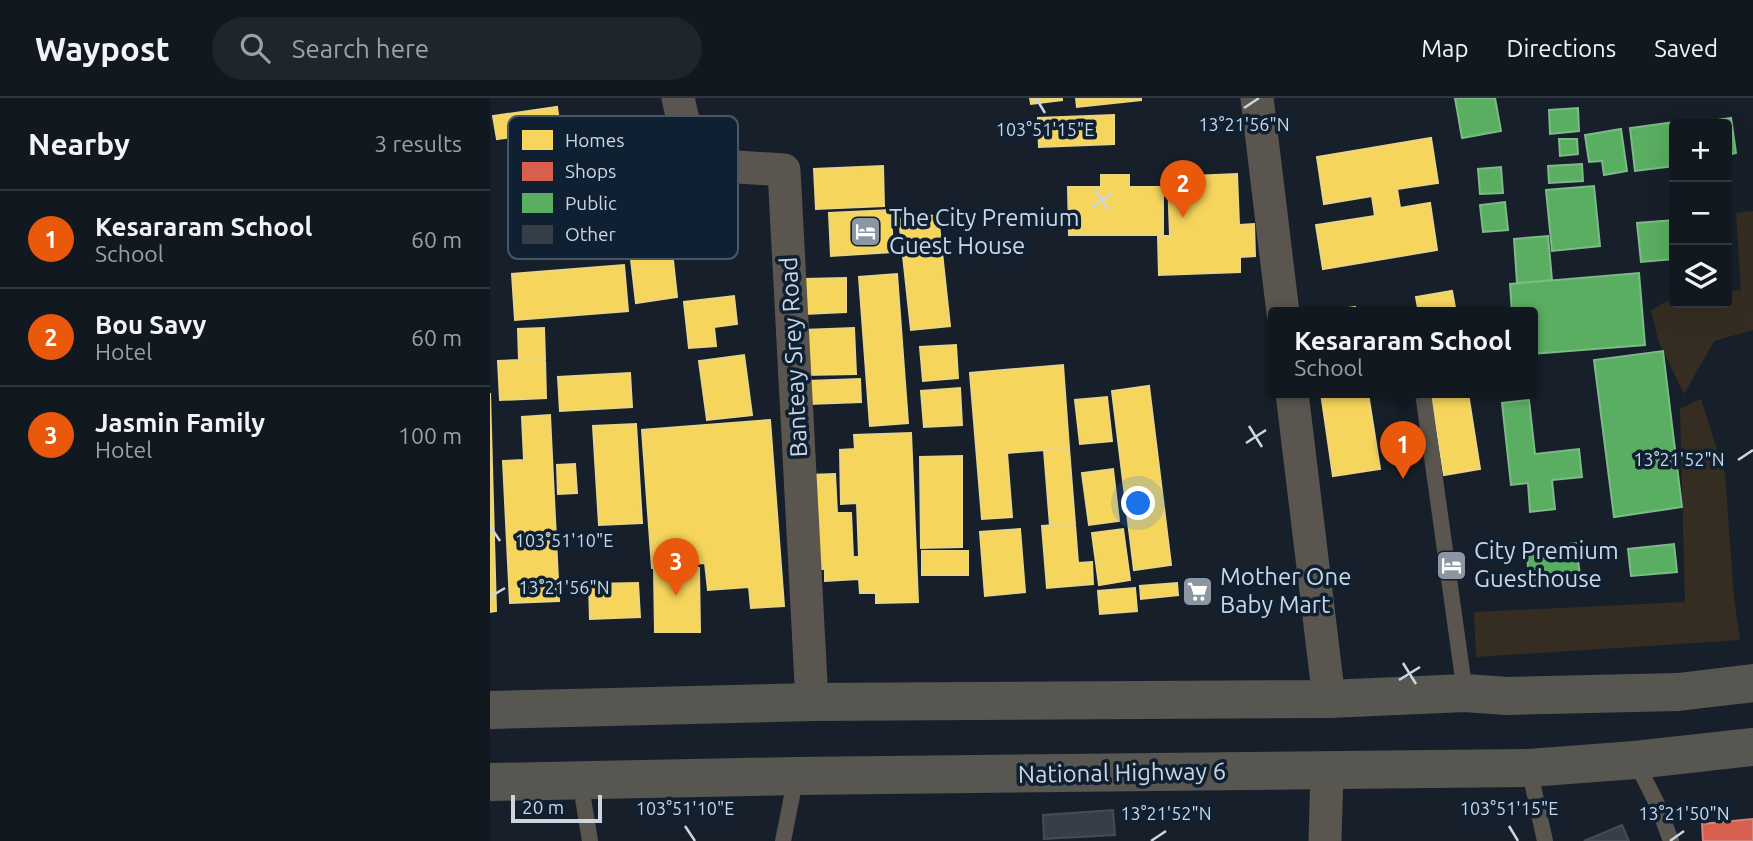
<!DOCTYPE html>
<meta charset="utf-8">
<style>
:root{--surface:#111820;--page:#1e252d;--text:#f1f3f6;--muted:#9ca0a5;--line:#30373e;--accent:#ea580c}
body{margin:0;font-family:Ubuntu,sans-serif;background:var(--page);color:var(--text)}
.controls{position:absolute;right:21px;top:21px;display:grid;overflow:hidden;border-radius:7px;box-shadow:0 7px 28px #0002}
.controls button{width:63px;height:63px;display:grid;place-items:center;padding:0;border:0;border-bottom:2px solid var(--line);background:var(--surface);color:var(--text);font:35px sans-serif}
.scale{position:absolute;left:21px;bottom:18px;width:91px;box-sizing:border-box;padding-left:7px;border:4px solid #cbd6e2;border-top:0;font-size:19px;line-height:24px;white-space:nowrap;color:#cbd6e2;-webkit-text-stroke:5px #0f2032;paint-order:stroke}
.you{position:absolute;left:649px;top:406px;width:24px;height:24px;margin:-18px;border:5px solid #fff;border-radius:50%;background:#1a73e8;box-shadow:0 0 0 10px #1a73e833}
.badge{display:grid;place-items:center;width:46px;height:46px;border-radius:50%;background:var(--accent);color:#fff;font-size:23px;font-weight:700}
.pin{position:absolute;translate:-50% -58px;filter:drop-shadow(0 2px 4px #0008)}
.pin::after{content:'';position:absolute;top:37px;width:24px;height:21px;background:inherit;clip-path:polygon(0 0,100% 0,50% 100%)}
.popup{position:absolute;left:778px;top:209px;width:270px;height:91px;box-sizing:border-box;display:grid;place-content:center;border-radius:7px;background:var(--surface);filter:drop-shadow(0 2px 5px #0005);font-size:23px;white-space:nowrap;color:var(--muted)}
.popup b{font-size:26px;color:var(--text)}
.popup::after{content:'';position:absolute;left:50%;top:100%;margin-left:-14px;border:14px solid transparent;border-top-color:var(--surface)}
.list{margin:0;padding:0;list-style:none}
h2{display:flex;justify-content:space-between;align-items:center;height:91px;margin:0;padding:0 28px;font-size:30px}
h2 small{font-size:23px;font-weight:400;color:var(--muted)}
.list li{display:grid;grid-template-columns:46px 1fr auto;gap:21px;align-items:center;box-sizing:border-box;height:98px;padding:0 28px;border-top:2px solid var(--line)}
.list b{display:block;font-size:26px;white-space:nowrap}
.list p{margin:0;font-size:23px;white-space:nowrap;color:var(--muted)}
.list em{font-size:23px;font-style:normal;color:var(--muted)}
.icon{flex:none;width:38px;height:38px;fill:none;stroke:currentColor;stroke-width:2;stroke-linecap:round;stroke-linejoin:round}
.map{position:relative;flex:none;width:1263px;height:743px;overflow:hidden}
header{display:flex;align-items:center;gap:42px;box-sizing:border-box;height:98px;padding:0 35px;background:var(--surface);border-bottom:2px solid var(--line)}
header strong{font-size:33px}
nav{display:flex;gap:38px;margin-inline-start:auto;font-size:24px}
.search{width:490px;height:63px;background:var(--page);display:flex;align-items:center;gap:18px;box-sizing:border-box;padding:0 24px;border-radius:38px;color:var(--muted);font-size:26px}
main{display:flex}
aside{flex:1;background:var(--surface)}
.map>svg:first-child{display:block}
</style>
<header>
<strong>Waypost</strong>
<div class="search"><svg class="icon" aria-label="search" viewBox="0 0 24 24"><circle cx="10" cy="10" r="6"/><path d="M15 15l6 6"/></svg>Search here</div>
<nav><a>Map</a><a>Directions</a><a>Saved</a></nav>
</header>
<main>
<aside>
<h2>Nearby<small>3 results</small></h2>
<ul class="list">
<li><span class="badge">1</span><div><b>Kesararam School</b><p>School</p></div><em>60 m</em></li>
<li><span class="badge">2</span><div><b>Bou Savy</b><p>Hotel</p></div><em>60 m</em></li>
<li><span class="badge">3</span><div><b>Jasmin Family</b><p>Hotel</p></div><em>100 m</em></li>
</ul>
</aside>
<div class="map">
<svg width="1263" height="743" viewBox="0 0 1263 743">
<rect width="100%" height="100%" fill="#17202a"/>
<path fill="#362d22" d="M1263 113V232L1224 243 1194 296 1168 242 1161 212 1184 200V205H1237V193L1251 192 1246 115Z
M1211 301 1235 377 1244 499 1250 542 986 559 984 514 1195 504 1190 311Z"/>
<path fill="#f6d55c" stroke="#e9d584" stroke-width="2" d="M540 0H572V2L541 6Z
M586 0H651V2L587 9Z
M67 9 70 32 7 41 3 18Z
M624 17V46L549 49 548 20Z
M144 21 146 42 122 44 121 23Z
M941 40 948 85 907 91 910 110 940 105 947 152 833 171 826 127 885 118 882 98 834 106 827 59Z
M393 68 394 108 326 111 324 71Z
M747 76 749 127 764 126 765 158 750 159V174L669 177 668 138H680L678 79Z
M611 77H639V89H673V137H579L578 89H611Z
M176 95 177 108 219 104 223 138 181 144 187 199 146 205 134 100Z
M401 112 403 154 341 158 339 115Z
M448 117 460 228 421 232 409 121Z
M134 167 138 213 25 222 22 176Z
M407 176 418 325 380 328 369 179Z
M356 180V214L315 216 314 181Z
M962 193 966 215H929L926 199Z
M244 198 247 226 224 229 226 248 199 250 194 204Z
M865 209V215H827Z
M54 230 55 261 29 262 28 231Z
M364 230 366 276 315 277 313 232Z
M466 247 468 280 433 283 430 249Z
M254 257 262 317 217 322 209 263Z
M55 261 56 300 10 302 8 263Z
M573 267 579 350 517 355 522 419 492 421 480 275Z
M140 275 142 309 70 313 68 279Z
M370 281 371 304 319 306 318 283Z
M659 288 681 467 644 472 622 293Z
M470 290 472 327 434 329 431 293Z
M0 295 6 513 0 514Z
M831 295H878L890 371 843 378Z
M941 295H978L990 371 954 377Z
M617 299 622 343 590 346 585 302Z
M60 317 69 503 20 505 13 363 34 362 32 319Z
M280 322 294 508 261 510 259 489 218 492 215 465 162 470 152 332Z
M146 326 152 425 109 427 103 328Z
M421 335 428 504 386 505V495H370L369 481 335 483V471H324L318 377 345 376 347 415H361L363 459H369L367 405 351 406 350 352 365 351 364 337Z
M579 350 585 426 560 428 554 352Z
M472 358V449L431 450 430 359Z
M85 366 87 395 68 396 67 367Z
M623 371 629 423 599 427 592 375Z
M585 426 588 465 602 464 603 486 557 490 552 428Z
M530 431 535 494 495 498 490 434Z
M633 431 640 482 609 487 602 435Z
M432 453H478V477H432Z
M209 470 210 534H165L164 471Z
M148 485 150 519 100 521 99 486Z
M687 485 688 497 651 501 650 488Z
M645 490 647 513 610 516 608 493Z"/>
<path fill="#d6604d" stroke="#d3837a" stroke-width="2" d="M1263 721V743H1213L1212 726Z"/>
<path fill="#5aae61" stroke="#7cba88" stroke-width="2" d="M965 0H1005L1011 33 972 40Z
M1088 10 1089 33 1060 36 1059 12Z
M1241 20 1246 55 1237 57V26H1203Z
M1185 24 1184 68 1145 73 1140 30Z
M1131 31 1137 73 1114 77 1112 63 1099 64 1095 37Z
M1069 41H1087L1088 56 1070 58Z
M1092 66 1093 83 1059 85 1058 68Z
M1011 69 1013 95 990 96 988 71Z
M1104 88 1110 148 1062 153 1056 92Z
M1015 104 1018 132 993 134 990 107Z
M1184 122V161L1151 164 1147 125Z
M1058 138 1062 182 1027 185 1024 141Z
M1149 175 1155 247 1042 256V215H1022L1020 186Z
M1173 253 1192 409 1124 419 1104 262Z
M1039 302 1045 356 1089 351 1092 379 1062 382 1065 411 1040 414 1038 385 1021 387 1012 305Z
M1086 445 1090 478 1040 485 1036 451Z
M1184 446 1187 474 1141 478 1138 451Z"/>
<path fill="#363e47" stroke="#454c55" stroke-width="2" d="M623 712 625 737 554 741 553 717Z
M1132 727 1139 743H1094Z"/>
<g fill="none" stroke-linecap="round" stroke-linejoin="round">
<path stroke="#5a554f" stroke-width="16" d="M933 295 975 595
M1145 662 1168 708 1181 743
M1039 670 1055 743
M90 682 100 743
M293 743 306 678"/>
<path stroke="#5a554f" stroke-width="33" d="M188 0 203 66 294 72 322 604
M767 0 793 215
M802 295 839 601
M835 743 837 673"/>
<path stroke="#585651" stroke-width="38" d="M0 612 322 604 839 601 975 595 1017 598 1188 594 1263 585
M0 684 306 678 1039 670 1145 662 1263 649"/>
</g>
<path fill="none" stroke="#cbd6e2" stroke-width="2.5" d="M546 0 555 15M754 10 769 0M605 92 619 112M602 109 622 95M759 328 772 349M756 345 776 332M1248 362 1263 352M0 428 10 443M0 499 15 490M913 565 926 586M909 582 930 569M195 728 205 743M1019 728 1028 743M661 743 676 733M1180 743 1194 733"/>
<defs>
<symbol id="hotel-square" viewBox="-11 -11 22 22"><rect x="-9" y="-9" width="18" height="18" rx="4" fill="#8c96a2" stroke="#0f2032"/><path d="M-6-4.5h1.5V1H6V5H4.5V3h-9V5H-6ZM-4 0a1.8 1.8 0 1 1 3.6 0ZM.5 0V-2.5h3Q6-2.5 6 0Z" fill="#fff"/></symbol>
<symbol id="supermarket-square" viewBox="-11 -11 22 22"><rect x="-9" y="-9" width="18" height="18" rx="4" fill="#8c96a2" stroke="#0f2032"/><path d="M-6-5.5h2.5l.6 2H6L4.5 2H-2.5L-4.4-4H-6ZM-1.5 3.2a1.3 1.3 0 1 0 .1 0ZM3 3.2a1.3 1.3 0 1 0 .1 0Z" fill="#fff"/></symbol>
</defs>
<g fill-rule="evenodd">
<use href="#hotel-square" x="358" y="116" width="35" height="35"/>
<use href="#hotel-square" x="944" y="450" width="35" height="35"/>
<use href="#supermarket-square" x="690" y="476" width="35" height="35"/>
</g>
<g text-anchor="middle" stroke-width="7" stroke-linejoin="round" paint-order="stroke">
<g font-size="24" fill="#cbd6e2" stroke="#0f2032" text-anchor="start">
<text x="399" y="128">The City Premium<tspan x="399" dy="28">Guest House</tspan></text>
<text x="984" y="461">City Premium<tspan x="984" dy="28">Guesthouse</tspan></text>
<text x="730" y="487">Mother One<tspan x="730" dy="28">Baby Mart</tspan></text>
</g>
<g font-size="24" fill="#cbd6e2" stroke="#0f2032">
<text transform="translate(304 259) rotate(-93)" y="8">Banteay Srey Road</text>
<text transform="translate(632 675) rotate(-1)" y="8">National Highway 6</text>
</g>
</g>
<rect x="18" y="18" width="230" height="143" rx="10" fill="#0f2032" stroke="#475767" stroke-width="2"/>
<rect x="32" y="32" width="31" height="20" fill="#f6d55c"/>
<rect x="32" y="64" width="31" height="19" fill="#d6604d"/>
<rect x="32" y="95" width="31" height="20" fill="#5aae61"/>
<rect x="32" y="127" width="31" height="19" fill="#363e47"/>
<g font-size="19" fill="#cbd6e2">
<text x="75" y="49">Homes</text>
<text x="75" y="80">Shops</text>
<text x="75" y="112">Public</text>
<text x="75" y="143">Other</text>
</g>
<g font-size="18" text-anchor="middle" fill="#cbd6e2" stroke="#0f2032" stroke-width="7" stroke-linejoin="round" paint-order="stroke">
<text x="754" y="33">13°21'56"N</text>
<text x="555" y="38">103°51'15"E</text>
<text x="1189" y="368">13°21'52"N</text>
<text x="74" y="449">103°51'10"E</text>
<text x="74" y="496">13°21'56"N</text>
<text x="195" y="717">103°51'10"E</text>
<text x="1019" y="717">103°51'15"E</text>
<text x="676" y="722">13°21'52"N</text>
<text x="1194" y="722">13°21'50"N</text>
</g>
</svg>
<div class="controls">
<button>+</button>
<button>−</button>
<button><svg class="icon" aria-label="layers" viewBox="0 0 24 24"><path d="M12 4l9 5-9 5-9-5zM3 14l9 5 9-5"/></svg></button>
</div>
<div class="scale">20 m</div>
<div class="you"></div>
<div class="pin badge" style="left:913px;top:381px">1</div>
<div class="popup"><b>Kesararam School</b>School</div>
<div class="pin badge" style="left:693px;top:120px">2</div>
<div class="pin badge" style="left:186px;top:498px">3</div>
</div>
</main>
